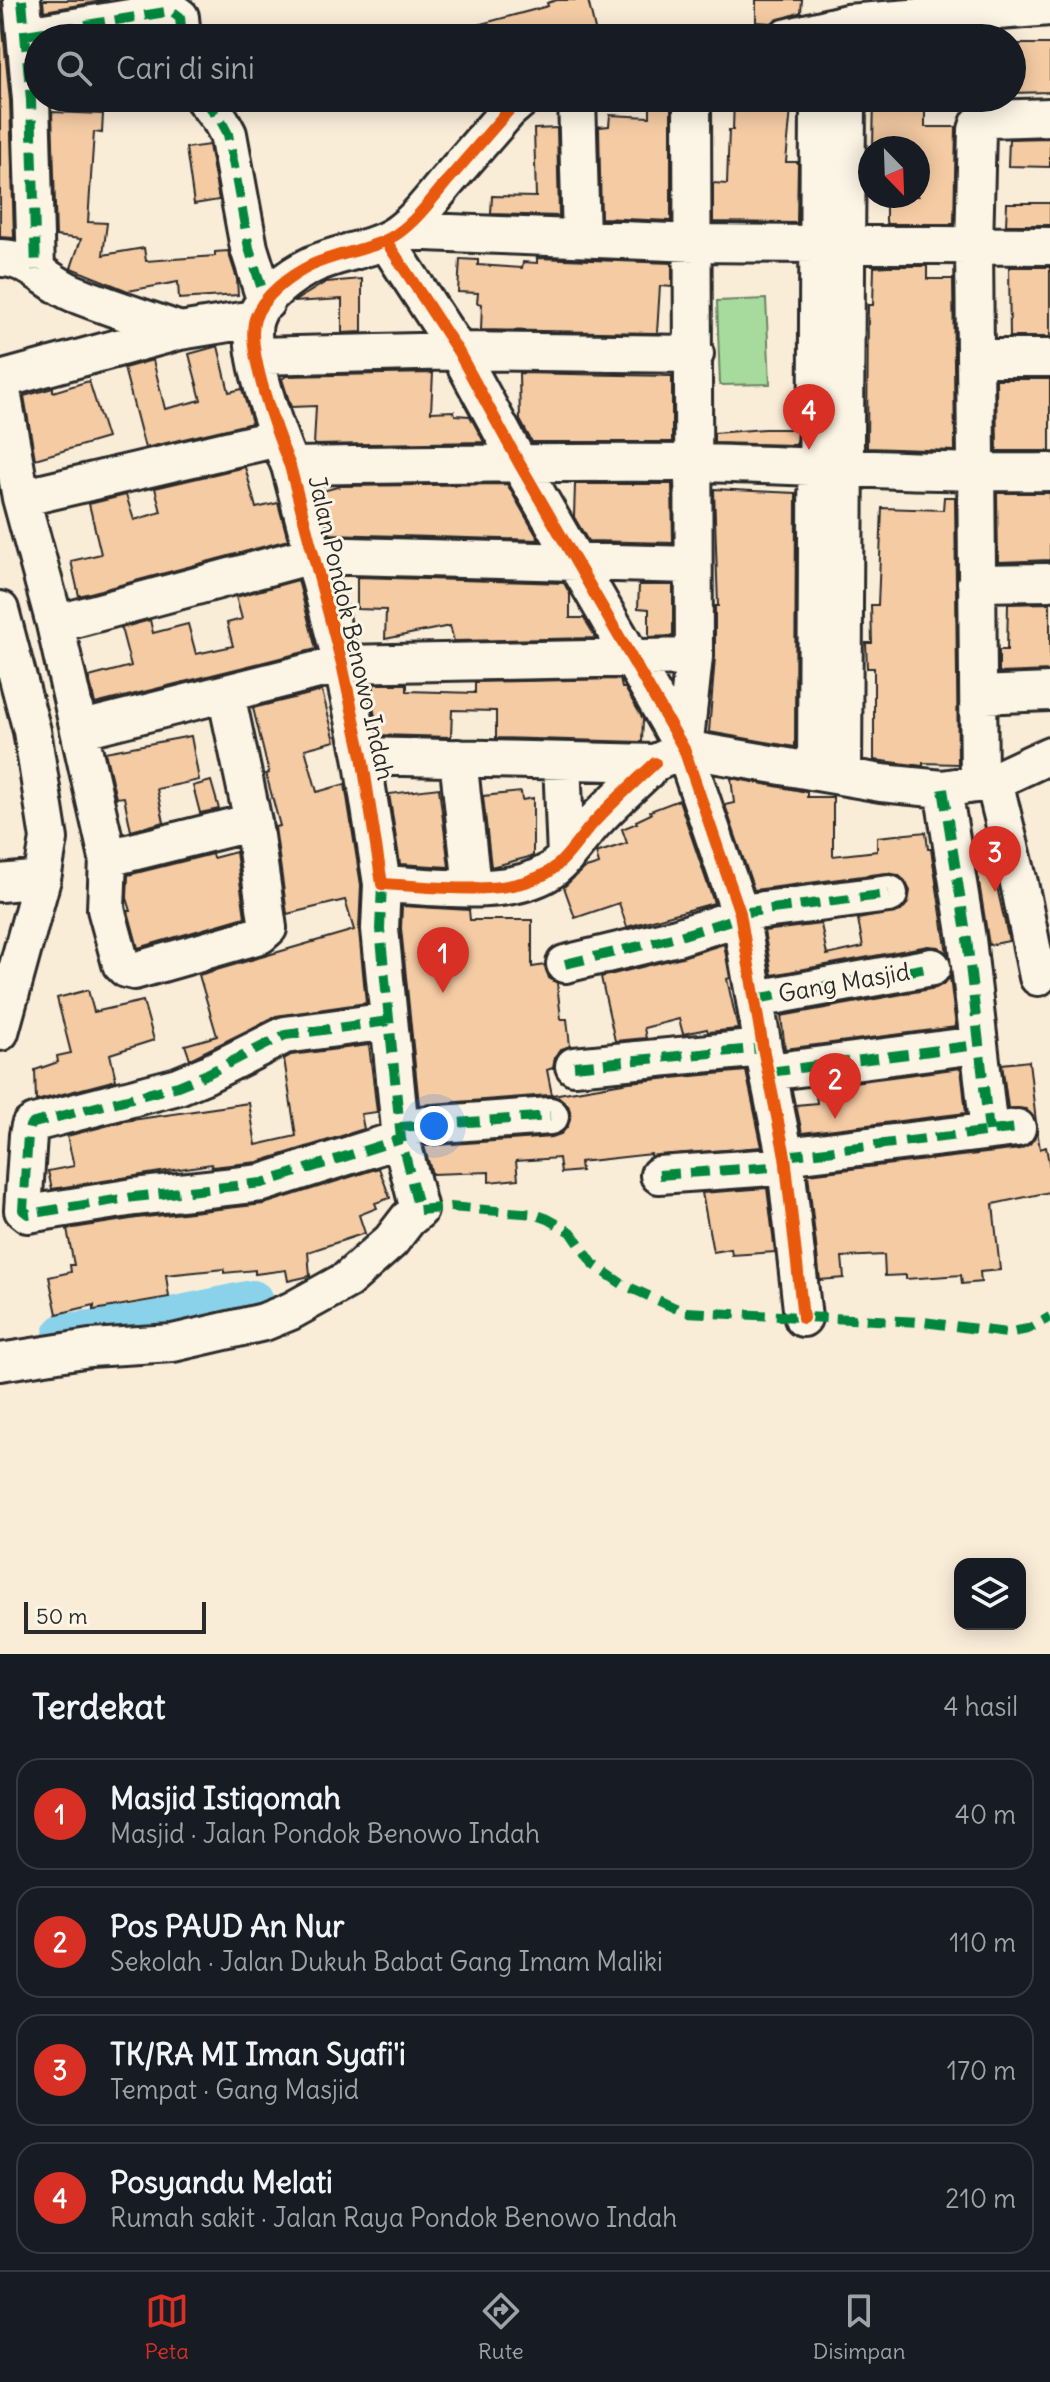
<!DOCTYPE html>
<html lang="id">
<meta charset="utf-8">
<style>
:root{--surface:#171b24;--page:#242831;--text:#f1f3f6;--muted:#9ea1a6;--line:#363941;--accent:#d93025}
body{margin:0;font-family:Delius,sans-serif;background:var(--page);color:var(--text)}
.controls{position:absolute;right:24px;bottom:24px;display:grid;overflow:hidden;border-radius:16px;box-shadow:0 4px 20px #0003}
.controls button{width:72px;height:72px;display:grid;place-items:center;padding:0;border:0;border-bottom:2px solid var(--line);background:var(--surface);color:var(--text);font:40px sans-serif}
.compass{position:absolute;left:858px;top:136px;width:72px;height:72px;border-radius:50%;background:var(--surface);box-shadow:0 4px 20px #0003;rotate:157deg}
.scale{position:absolute;left:24px;bottom:20px;width:182px;box-sizing:border-box;padding-left:8px;border:4px solid #2b2b2b;border-top:0;font-size:22px;line-height:28px;white-space:nowrap;color:#2b2b2b;-webkit-text-stroke:6px #fcf5e5;paint-order:stroke}
.you{position:absolute;left:434px;top:1126px;width:28px;height:28px;margin:-20px;border:6px solid #fff;border-radius:50%;background:#1a73e8;box-shadow:0 0 0 12px #1a73e833}
.badge{display:grid;place-items:center;width:52px;height:52px;border-radius:50%;background:var(--accent);color:#fff;font-size:26px;font-weight:700}
.pin{position:absolute;translate:-50% -66px;filter:drop-shadow(0 2px 4px #0008)}
.pin::after{content:'';position:absolute;top:42px;width:28px;height:24px;background:inherit;clip-path:polygon(0 0,100% 0,50% 100%)}
.list{margin:0;padding:0;list-style:none}
h2{display:flex;justify-content:space-between;align-items:center;height:104px;margin:0;padding:0 32px;font-size:34px}
h2 small{font-size:26px;font-weight:400;color:var(--muted)}
.list li{display:grid;grid-template-columns:52px 1fr auto;gap:24px;align-items:center;box-sizing:border-box;height:112px;margin:0 16px 16px;padding:0 16px;border:2px solid var(--line);border-radius:24px}
.list b{display:block;font-size:30px;white-space:nowrap}
.list p{margin:0;font-size:26px;white-space:nowrap;color:var(--muted)}
.list em{font-size:26px;font-style:normal;color:var(--muted)}
.icon{flex:none;width:44px;height:44px;fill:none;stroke:currentColor;stroke-width:2;stroke-linecap:round;stroke-linejoin:round}
.map{position:relative;flex:none;width:1050px;height:1654px;overflow:hidden}
.search{position:absolute;background:var(--surface);box-shadow:0 4px 20px #0003;left:24px;right:24px;top:24px;height:88px;display:flex;align-items:center;gap:20px;box-sizing:border-box;padding:0 28px;border-radius:44px;color:var(--muted);font-size:30px}
.sheet{height:616px;background:var(--surface)}
nav{display:flex;justify-content:space-around;align-items:center;box-sizing:border-box;height:112px;border-top:2px solid var(--line);background:var(--surface);font-size:22px;color:var(--muted)}
nav a{display:grid;justify-items:center;gap:4px}
nav .on{color:var(--accent)}
.map>svg:first-child{display:block}
</style>
<div class="map">
<svg width="1050" height="1654" viewBox="0 0 1050 1654">
<rect width="100%" height="100%" fill="#faedd8"/>
<filter id="ink" filterUnits="userSpaceOnUse"><feTurbulence type="fractalNoise" baseFrequency=".0125" numOctaves="2"/><feDisplacementMap in="SourceGraphic" scale="16" xChannelSelector="R" yChannelSelector="G"/><feConvolveMatrix kernelMatrix="1 2 1 2 8 2 1 2 1" color-interpolation-filters="sRGB"/></filter>
<g filter="url(#ink)">
<path fill="#a7db9e" stroke="#698364" stroke-width="2" d="M766 299 770 384 720 385 717 301Z"/>
<g fill="none" stroke-linecap="round" stroke-linejoin="round">
<path stroke="#89d2ea" stroke-width="44" d="M65 1335 134 1327 252 1302"/>
</g>
<path fill="#f4cba3" stroke="#2b2b2b" stroke-width="2" d="M0 0 10 101 14 238 0 237Z
M43 0H109L44 11Z
M557 0H588L597 38H452L451 32 548 6 547 3Z
M756 0H802L801 12 771 23 756 22Z
M1012 44H1050V92L1012 93Z
M650 98H671V221L601 218 599 127 609 126 610 115 650 117Z
M734 98H792L786 162H798L797 223 713 222V183L727 184 729 130H733Z
M874 98H900V108H925V127H956L954 224H887L886 221V196H918V148H873Z
M52 112 103 114 102 133 94 132 88 222 107 223 103 255 144 248 146 261 215 256V252L228 251 237 279 238 295 179 299 178 282 128 291 71 268 81 239 56 236Z
M557 128 559 216 491 214 492 196 536 197 534 129Z
M1050 138V167L1008 166 1009 139Z
M209 145 219 200 194 204 186 148Z
M1007 203H1050V225H1006Z
M537 258 672 263V287L660 286 657 333 481 330 482 304 477 303 478 293 458 292 460 259 478 260V265L522 268 523 262 537 263Z
M888 266H927V279H953L955 451 867 448 868 305H873L874 267Z
M1009 267H1050V337H1010Z
M362 279V332L342 333V299L293 302 326 282Z
M218 346 229 392 242 389 252 423 145 448 124 368 153 360 165 409 201 400 189 354Z
M433 373 431 412 454 411 455 415 470 416 484 442 314 445 316 406 291 407 282 379 286 376Z
M519 373 672 376V442H532L520 420Z
M996 379H1050V451H997Z
M89 381 107 438 35 459 24 396 53 388V392Z
M764 429H797L796 445 714 443V433Z
M245 467 256 508 278 503 288 540 79 596 71 561 101 554 89 504 126 495 134 520 161 512 155 488Z
M507 484 539 540 330 534 319 492 341 486Z
M575 484H672L673 543 588 541 574 517Z
M714 489 796 493 795 747 709 732 715 657V606H718Z
M997 493H1050V560L998 562Z
M944 497H955L958 764 923 763V766L874 760V668H867L866 643H872L871 605H878L882 508 943 510Z
M357 577 564 583 570 594V618H584L596 638 454 641 450 626 385 639 386 610 357 609Z
M298 580 316 649 95 704 89 677 131 666 121 628 150 620 153 633 188 624 196 654 233 646 227 623 242 619 236 597Z
M639 585H673V636L649 637V609L638 608Z
M1050 603V671L999 673V650H1007L1008 604Z
M620 679 622 688H625L643 719 642 742 496 738V711L452 710 451 737 379 735 373 707 374 684H407V691L475 693V682Z
M322 691 335 741 305 749 317 792 345 784 361 885 359 931 366 1003 276 1016 190 1059 185 1045 217 1036 199 975 354 930 345 900 287 914 275 827 280 826 266 774 269 773 253 708Z
M191 736 199 780 157 789 164 822 131 831 124 797 116 798 105 752Z
M731 778 807 792V797H833V856L877 851V837L926 832 928 849H931L947 953 938 947 928 946 772 975 764 931 821 924 827 955 863 947 858 919 901 911 908 903 910 891 905 881 898 875 886 873 754 890 725 805 734 803Z
M211 781 219 809 200 813 193 786Z
M439 788 449 867 400 864 389 794Z
M521 792 522 800 533 798V856L491 867 483 796Z
M679 800 714 903 627 927 619 903 575 918 564 887 583 869 599 864 596 853 627 843 622 829 637 823 636 821 651 814 650 811Z
M987 842 1009 941 989 945 973 845Z
M236 852 245 917 138 948 128 911H131L127 898 128 875 212 854 213 858Z
M402 906 469 910 470 920H532V967L545 965 549 978 557 983 561 1019H567L570 1046 561 1049 555 1058 553 1068 547 1070 552 1095 629 1082 746 1071 762 1147 651 1156V1154L580 1162 581 1171 561 1173 559 1158 516 1161 518 1179 489 1182V1172L432 1174 424 1146 552 1137 561 1134 568 1126 571 1114 568 1105 560 1098 549 1095 419 1105 401 928Z
M724 944 730 978 727 979 738 1029 708 1032 707 1029 683 1034 679 1019 644 1028 646 1038 615 1041 601 977 682 957Z
M950 977 956 1027 785 1049 781 1016 936 988 945 983Z
M88 990 94 1012 143 1001 154 1040 110 1054 116 1080 36 1101 35 1070 58 1062 57 1056 71 1053 57 998Z
M369 1045 377 1112 361 1114 364 1129 258 1162 212 1167 211 1164 52 1189 48 1171 74 1166 67 1136 125 1121 249 1103 256 1145 296 1136 284 1059 291 1055Z
M1029 1061 1036 1122 1026 1109 1008 1108 1002 1064Z
M961 1068 966 1113 802 1133 796 1105 817 1103 815 1087Z
M1037 1130 1040 1149 1046 1147 1050 1168V1192L993 1204 1000 1270 980 1272 981 1282 962 1284 961 1275 906 1279V1275L885 1276 884 1255 842 1257 844 1278 820 1280 808 1174 1020 1149 1030 1144Z
M379 1168 390 1198 375 1203 377 1208 359 1215 365 1233 308 1252 310 1276 288 1281 286 1270 255 1274V1270L224 1273V1269L166 1275 169 1297 94 1310V1305L57 1314 49 1277 71 1272 70 1265H74L67 1229 137 1218 264 1204Z
M767 1188 775 1252 732 1255 731 1249 713 1252 702 1193Z"/>
<g fill="none" stroke-linecap="round" stroke-linejoin="round">
<defs>
<path id="minor" d="M22 0 31 100 36 270
M26 35 172 11 180 17 182 38
M785 38 847 23 1050 7
M203 98 221 121 228 134 249 248 266 302
M523 98 508 111C488 134 468 157 448 180 432 199 417 220 397 234 373 250 339 252 312 265 291 275 262 296 255 319 245 348 278 437 290 466L342 664 362 756 382 884C430 886 504 898 547 873 567 861 580 836 597 819 615 800 636 781 655 763
M577 98 581 238
M401 231 695 243 1050 246
M386 241 458 351 519 463 684 749 740 913 763 1048 785 1156 803 1318
M0 258C28 257 48 283 73 293 108 307 144 318 180 331
M256 356 458 351 695 354
M975 358H1050
M0 380 21 498 55 624 108 858 106 909 121 964 126 969 134 971 260 935 268 928 253 822 226 694
M0 380 180 331 254 319
M290 466C424 464 557 462 691 463 811 465 930 474 1050 472
M21 498 278 438
M976 583 1050 582
M0 610 32 731 49 839 42 879 0 1032
M55 624 312 555 693 565
M980 695 1050 692
M79 730 342 664 694 657
M684 749 694 657 692 98
M684 749 881 783 943 789 994 781 1050 755
M362 756 655 763 668 757
M458 758 472 887
M562 761 566 857
M816 772 819 98
M843 776 847 98
M994 781 1019 883 1038 977
M979 784 974 245 977 130 979 124 990 119 1050 117
M943 789 967 939 989 1131
M108 858 253 822
M0 883 42 879
M740 913 889 894
M565 964 677 937 740 917
M756 999 932 967
M389 1021 285 1035 207 1074 178 1086 34 1123 30 1126 28 1135 23 1210 28 1214 134 1197 262 1183 401 1139
M574 1066 763 1048
M769 1072 977 1045
M400 1127 550 1116
M785 1156 1017 1128
M659 1175 786 1166
M0 1362 90 1348 173 1343 264 1322 291 1311 347 1280 391 1241 408 1219 419 1210 401 1139 380 929 382 884"/>
</defs>
<use href="#minor" stroke="#2b2b2b" stroke-width="42"/>
<use href="#minor" stroke="#fcf5e5" stroke-width="36"/>
<path stroke="#00873e" stroke-width="10" stroke-dasharray="20 10" stroke-linecap="butt" d="M22 0 31 100 36 270
M26 35 172 11 180 17 182 38
M203 98 221 121 228 134 249 248 266 302
M943 789 967 939 989 1131
M382 884 380 929 401 1139 419 1210 450 1207 534 1214 548 1219 571 1232 593 1264 622 1284 684 1312 924 1322 1007 1333 1028 1329 1050 1317
M740 913 889 894
M565 964 677 937 740 917
M756 999 932 967
M389 1021 285 1035 207 1074 178 1086 34 1123 30 1126 28 1135 23 1210 28 1214 134 1197 262 1183 401 1139
M574 1066 763 1048
M769 1072 977 1045
M400 1127 550 1116
M785 1156 1017 1128
M659 1175 786 1166"/>
<defs>
<path id="cycleway" d="M523 98 508 111C488 134 468 157 448 180 432 199 417 220 397 234 373 250 339 252 312 265 291 275 262 296 255 319 245 348 278 437 290 466L342 664 362 756 382 884C430 886 504 898 547 873 567 861 580 836 597 819 615 800 636 781 655 763
M386 241 458 351 519 463 684 749 740 913 763 1048 785 1156 803 1318"/>
</defs>
<use href="#cycleway" stroke="#fcf5e5" stroke-width="17"/>
<use href="#cycleway" stroke="#e8590c" stroke-width="12"/>
</g>
</g>
<g text-anchor="middle" stroke-width="6" stroke-linejoin="round" paint-order="stroke">
<g font-size="24" fill="#2b2b2b" stroke="#fcf5e5">
<text transform="translate(351 628) rotate(77)" y="8">Jalan Pondok Benowo Indah</text>
<text transform="translate(844 983) rotate(-10)" y="8">Gang Masjid</text>
</g>
</g>
</svg>
<div class="controls">
<button><svg class="icon" aria-label="layers" viewBox="0 0 24 24"><path d="M12 4l9 5-9 5-9-5zM3 14l9 5 9-5"/></svg></button>
</div>
<svg class="compass" viewBox="-18 -18 36 36"><path d="M0-13l5 13h-10z" fill="#e53935"/><path d="M0 13l5-13h-10z" fill="#9ea1a6"/></svg>
<div class="scale">50 m</div>
<div class="you"></div>
<div class="pin badge" style="left:443px;top:993px">1</div>
<div class="pin badge" style="left:835px;top:1119px">2</div>
<div class="pin badge" style="left:995px;top:892px">3</div>
<div class="pin badge" style="left:809px;top:450px">4</div>
<div class="search"><svg class="icon" aria-label="search" viewBox="0 0 24 24"><circle cx="10" cy="10" r="6"/><path d="M15 15l6 6"/></svg>Cari di sini</div>
</div>
<section class="sheet">
<h2>Terdekat<small>4 hasil</small></h2>
<ul class="list">
<li><span class="badge">1</span><div><b>Masjid Istiqomah</b><p>Masjid · Jalan Pondok Benowo Indah</p></div><em>40 m</em></li>
<li><span class="badge">2</span><div><b>Pos PAUD An Nur</b><p>Sekolah · Jalan Dukuh Babat Gang Imam Maliki</p></div><em>110 m</em></li>
<li><span class="badge">3</span><div><b>TK/RA MI Iman Syafi'i</b><p>Tempat · Gang Masjid</p></div><em>170 m</em></li>
<li><span class="badge">4</span><div><b>Posyandu Melati</b><p>Rumah sakit · Jalan Raya Pondok Benowo Indah</p></div><em>210 m</em></li>
</ul>
</section>
<nav>
<a class="on"><svg class="icon" aria-label="map" viewBox="0 0 24 24"><path d="M3 6l6-2 6 2 6-2v14l-6 2-6-2-6 2zM9 4v14M15 6v14"/></svg>Peta</a>
<a><svg class="icon" aria-label="directions" viewBox="0 0 24 24"><path d="M12 3l9 9-9 9-9-9zM9 14v-3h6M13 9l2 2-2 2"/></svg>Rute</a>
<a><svg class="icon" aria-label="saved" viewBox="0 0 24 24"><path d="M7 4h10v16l-5-4-5 4z"/></svg>Disimpan</a>
</nav>
